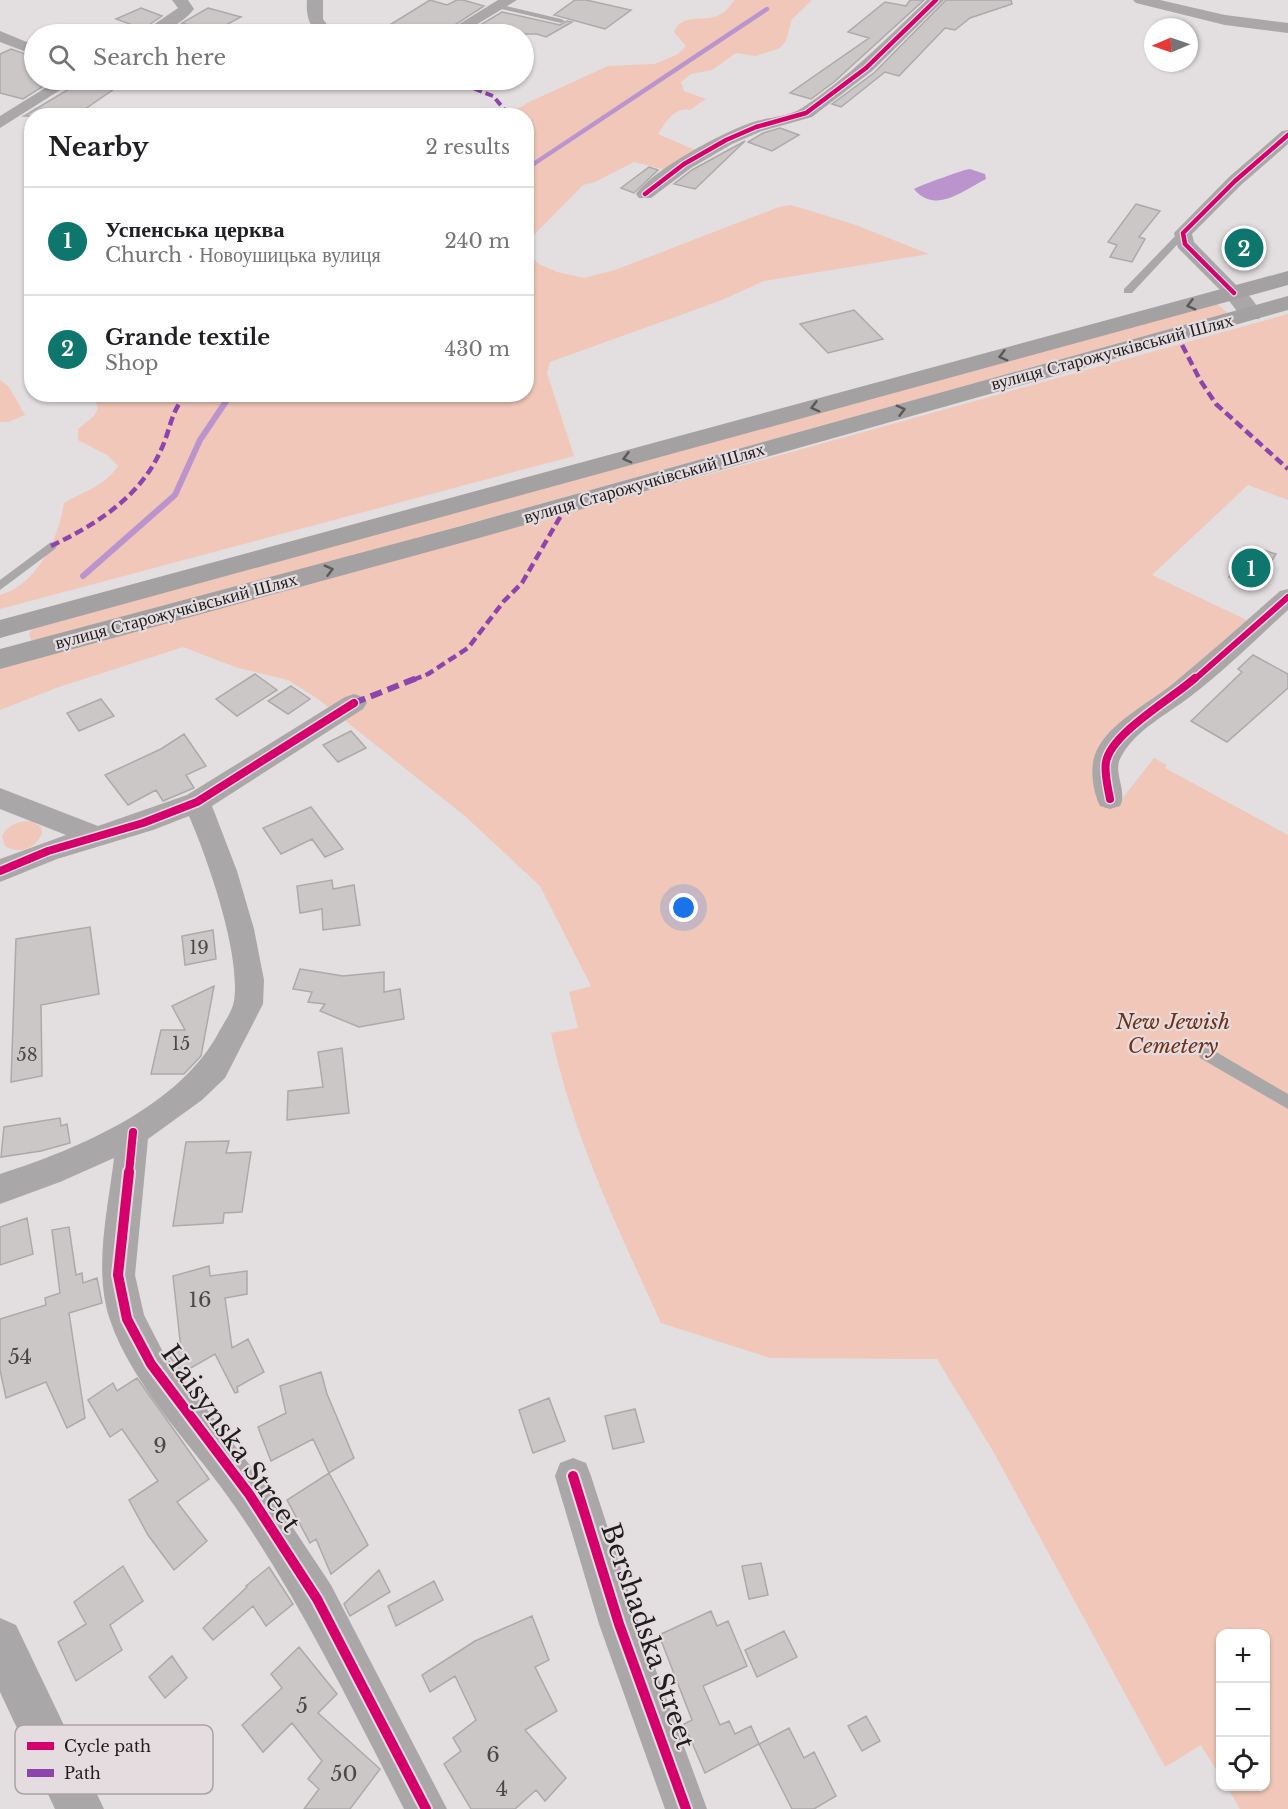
<!DOCTYPE html>
<meta charset="utf-8">
<style>
:root{--surface:#fff;--page:#f2f2f2;--text:#202124;--muted:#757577;--line:#e0e0e0;--accent:#0f766e}
body{margin:0;font-family:"Libre Baskerville",serif;background:var(--page);color:var(--text)}
.controls{position:absolute;right:18px;bottom:18px;display:grid;overflow:hidden;border-radius:12px;box-shadow:0 2px 4px #0004}
.controls button{width:54px;height:54px;display:grid;place-items:center;padding:0;border:0;border-bottom:2px solid var(--line);background:var(--surface);color:var(--text);font:30px sans-serif}
.compass{position:absolute;left:1144px;top:18px;width:54px;height:54px;border-radius:50%;background:var(--surface);box-shadow:0 2px 4px #0004;rotate:268deg}
.you{position:absolute;left:684px;top:908px;width:21px;height:21px;margin:-15px;border:4px solid #fff;border-radius:50%;background:#1a73e8;box-shadow:0 0 0 9px #1a73e833}
.badge{display:grid;place-items:center;width:39px;height:39px;border-radius:50%;background:var(--accent);color:#fff;font-size:20px;font-weight:700}
.pin{position:absolute;translate:-50% -50%;border:3px solid #fff;box-shadow:0 2px 6px #0006}
.list{margin:0;padding:0;list-style:none}
h2{display:flex;justify-content:space-between;align-items:center;height:78px;margin:0;padding:0 24px;font-size:26px}
h2 small{font-size:20px;font-weight:400;color:var(--muted)}
.list li{display:grid;grid-template-columns:39px 1fr auto;gap:18px;align-items:center;box-sizing:border-box;height:108px;padding:0 24px;border-top:2px solid var(--line)}
.list b{display:block;font-size:22px;white-space:nowrap}
.list p{margin:0;font-size:20px;white-space:nowrap;color:var(--muted)}
.list em{font-size:20px;font-style:normal;color:var(--muted)}
.icon{flex:none;width:33px;height:33px;fill:none;stroke:currentColor;stroke-width:2;stroke-linecap:round;stroke-linejoin:round}
.map{position:relative;flex:none;width:1288px;height:1809px;overflow:hidden}
.search{position:absolute;background:var(--surface);box-shadow:0 2px 4px #0004;left:24px;top:24px;width:510px;height:66px;display:flex;align-items:center;gap:15px;box-sizing:border-box;padding:0 21px;border-radius:33px;color:var(--muted);font-size:22px}
.panel{position:absolute;background:var(--surface);box-shadow:0 2px 4px #0004;left:24px;top:108px;width:510px;height:294px;border-radius:24px}
.map>svg:first-child{display:block}
</style>
<div class="map">
<svg width="1288" height="1809" viewBox="0 0 1288 1809">
<rect width="100%" height="100%" fill="#e3dee0"/>
<path fill="#f0c7b9" d="M735 0H812L792 19 786 41 780 48 756 56 736 53 712 70 691 74 681 82 684 91 706 99 690 110C674 107 666 122 658 134L695 150 666 170 634 162 595 182 583 185 527 242 526 116H507L527 103 608 66 655 64 678 54 686 46 674 32C683 13 701 22 717 16 726 13 729 6 735 0Z
M791 205 853 224 929 254 764 281 722 300 550 362 547 373 574 456 0 609V595C37 585 59 538 64 503 84 491 105 486 118 466L107 455 78 440V429L93 417 98 409 95 399 97 395 526 394 527 253 539 264 557 272 584 278 615 270 779 207Z
M1216 303 1228 313 38 643 31 640 29 634 32 629Z
M1288 314V500L1248 485 1152 575 1253 623 1104 749 1118 804 1154 758 1167 765 1165 768 1288 835V1809H1240L1227 1787 1266 1786V1634H1220V1776L1201 1745 1165 1767 993 1451 937 1359 770 1358 661 1323C618 1228 573 1137 551 1033L578 1028 569 992 591 986 540 886 466 817 318 699 288 680 238 668 183 647 56 688 0 710V664L759 461Z
M0 380 9 387 25 415 8 422H0Z
M31 821 41 827 42 833C37 848 19 855 5 846L2 836C8 825 18 821 31 821Z"/>
<path fill="#bc94cd" d="M970 169 985 174 986 179C964 190 935 215 914 189 919 186 965 169 970 169Z"/>
<g fill="none" stroke-linecap="round" stroke-linejoin="round">
<path stroke="#bc94cd" stroke-width="4.5" d="M526 169 767 9"/>
<path stroke="#bc94cd" stroke-width="6" d="M83 576 175 495 200 440 231 394"/>
</g>
<path fill="#cbc7c7" stroke="#ada9aa" stroke-width="1.5" d="M430 0 447 5 457 0H463L484 6 441 34H375Z
M575 0H586L631 10 605 29 554 15Z
M910 0H924L834 82 811 99 790 93 869 38 848 32 885 2 906 6Z
M946 0H1011L1012 4 970 18 955 30 945 28 899 76 885 72 841 107 832 104 874 73Z
M141 8 162 16 143 29 116 19Z
M208 8 241 17 213 32 182 23Z
M502 12 560 25 567 21 572 22 546 37 537 34H465Z
M182 24 206 33V34H157Z
M11 49 34 57V80H53L23 99 0 93V54Z
M84 80H127L75 116H24Z
M780 128 799 135 772 151 748 142 763 133Z
M745 141 695 189 674 184 692 170Z
M649 167 658 170 634 193 621 188Z
M1136 204 1160 211 1139 237 1145 239 1132 262 1110 257 1117 245 1108 242Z
M854 310 883 339 828 353 800 324Z
M1256 548 1276 554 1256 587 1229 577 1245 551Z
M1253 655 1288 674V688L1227 742 1191 721 1242 672 1238 669Z
M255 674 277 690 237 716 216 699Z
M291 686 310 699 288 714 268 701Z
M101 699 114 716 79 731 67 713Z
M351 731 366 748 338 762 323 745Z
M184 734 206 766 186 775 194 788 163 801 156 790 128 805 105 775 161 749Z
M311 807 343 849 325 857 312 839 281 854 263 828Z
M332 880 333 889 354 885 360 925 323 930 322 909 300 913 297 886Z
M90 927 99 994 41 1005 42 1076 11 1082 16 939Z
M213 930 216 959 185 965 182 936Z
M300 969 343 976 384 972V992L400 989 404 1019 359 1027 320 1011 325 1004 308 1002 312 992 293 989Z
M214 986 201 1056 184 1074H151L161 1030H185L172 1006Z
M342 1048 349 1113 287 1120 288 1091 323 1087 318 1052Z
M60 1118 61 1126 67 1124 70 1143 41 1151 1 1157 4 1127Z
M229 1141 226 1153 251 1152 242 1212 224 1213 223 1223 173 1226 186 1142Z
M27 1218 33 1254 0 1265V1227Z
M69 1227 76 1275 82 1273 83 1283 97 1278 102 1303 69 1313 85 1418 67 1428 46 1382 6 1398 0 1370V1319L46 1305 45 1298 60 1293 52 1230Z
M209 1266 210 1276 247 1271V1294L225 1298 232 1348 248 1339 264 1372 237 1387 238 1392 235 1393 215 1354 182 1373 169 1356 181 1349 173 1276Z
M321 1372 327 1394 354 1458 329 1473 313 1439 271 1461 258 1427 286 1413 280 1386Z
M137 1378 209 1479 177 1502 207 1541 174 1570 148 1535 129 1500 158 1481 122 1429 110 1437 88 1400 113 1383 117 1391Z
M549 1398 565 1441 533 1453 519 1410Z
M635 1409 644 1442 613 1449 605 1416Z
M329 1473 368 1545 331 1574 316 1539 310 1543 287 1500Z
M761 1563 768 1595 749 1599 742 1566Z
M123 1566 143 1601 110 1625 122 1650 76 1681 58 1642 86 1624 74 1602Z
M269 1567 293 1604 266 1626 253 1606 213 1640 203 1628 247 1587 246 1586Z
M379 1570 390 1592 350 1616 344 1604Z
M434 1581 443 1600 396 1626 388 1606Z
M711 1611 717 1626 728 1621 747 1666 703 1686 720 1725 729 1721 735 1734 751 1726 759 1744 705 1773 684 1724 692 1720 659 1635Z
M532 1616 549 1660 535 1667 557 1711 525 1730 566 1778 545 1801 536 1790 515 1809H471L444 1764 461 1751 453 1738 476 1720 455 1676 430 1692 422 1675 475 1641Z
M784 1631 797 1657 757 1677 745 1650Z
M299 1647 337 1694 318 1713 380 1769 350 1809H304L319 1789 308 1779 322 1761 292 1723 263 1752 242 1725 282 1688 271 1674Z
M172 1656 187 1678 165 1698 149 1677Z
M866 1716 880 1741 862 1751 848 1726Z
M789 1728 804 1758 814 1752 836 1796 814 1809H792L759 1744Z"/>
<g fill="none" stroke-linecap="round" stroke-linejoin="round">
<path fill="#aaa7a9" fill-rule="evenodd" d="M497 4 561 19 565 21 561 23 497 8Z
M1180 231 1188 233 1132 293H1124V289Z
M51 542 57 546 55 549 0 590V580Z
M1206 1046 1288 1094V1109L1200 1058 1198 1053 1200 1048Z"/>
<path fill="#aaa7a9" fill-rule="evenodd" d="M172 0H188L194 9C181 26 160 34 140 34L178 8Z
M307 0H323V19L334 34H318C308 24 306 14 307 0Z
M498 0H517L461 34H443Z
M927 0H944L872 71 812 117 762 131 732 144 691 168 651 198H639L636 194C654 169 723 132 753 122 769 117 788 117 802 108 848 78 887 38 927 0Z
M1133 0H1160L1225 15 1288 23V33L1225 25 1136 3Z
M0 31 34 45V55L0 42Z
M58 80H76L0 128V116Z
M1288 130V144L1241 185 1192 234 1194 242 1244 293 1241 297H1227L1178 248 1174 233 1229 177 1282 131Z
M1288 589V610C1256 639 1225 670 1191 696 1168 714 1135 730 1121 757 1112 772 1128 791 1120 806L1110 809 1100 806C1093 792 1089 767 1096 752 1109 722 1150 703 1175 682 1210 653 1245 622 1280 591Z
M354 694 363 697 367 703 363 709 212 806 237 871 254 929 264 980 263 1004 225 1078 202 1100 148 1139 135 1275 144 1315 163 1352 262 1481 331 1585 447 1809H404C351 1706 301 1603 236 1508 196 1449 133 1388 110 1320 93 1269 108 1210 114 1158L60 1182 0 1204V1174C78 1149 181 1106 220 1030 225 1021 232 1012 234 1001 241 954 208 860 189 816L153 830 57 859 0 882V859L66 835 0 809V788L98 826 187 795 345 697Z
M573 1458 586 1463 591 1476 639 1624 707 1809H665L599 1624 555 1476 560 1463Z"/>
<path fill="#aaa7a9" fill-rule="evenodd" d="M0 1618 16 1625 104 1809H55L0 1692Z"/>
<path fill="#aaa7a9" fill-rule="evenodd" d="M1234 286C1247 289 1255 303 1262 314L1259 319H1243L1223 293 1226 288Z"/>
<path fill="#a3a1a2" fill-rule="evenodd" d="M1288 271V285L0 638V620Z
M1288 296V310L479 538 0 669V649L461 526Z"/>
<path stroke="#8e44ad" stroke-width="4" stroke-dasharray="8 4" stroke-linecap="butt" d="M452 80 493 96 510 116"/>
<path stroke="#8e44ad" stroke-width="4.5" stroke-dasharray="9 4.5" stroke-linecap="butt" d="M1176 333 1200 380 1216 404 1288 469
M51 546C95 525 139 498 160 452 171 430 169 415 186 394
M413 680 428 674 468 648 504 601 522 583 567 505"/>
<path stroke="#8e44ad" stroke-width="6" stroke-dasharray="12 6" stroke-linecap="butt" d="M354 703 417 678"/>
<defs>
<path id="cycleway-far3" d="M645 194 684 164 726 140 756 127 806 113 866 68 936 0
M1234 293 1185 244 1183 233 1235 181 1288 135"/>
<path id="cycleway-far2" d="M1194 680 1288 597"/>
<path id="cycleway-far1" d="M1110 799C1108 788 1104 773 1106 762 1111 733 1173 698 1195 678
M0 871 48 851 143 823 197 802 354 703
M129 1173 133 1132"/>
<path id="cycleway" d="M129 1172 118 1275 127 1319 151 1364 249 1494 317 1599 426 1809
M573 1476 619 1624 686 1809"/>
</defs>
<use href="#cycleway-far3" stroke="#e5dcdf" stroke-width="7"/>
<use href="#cycleway-far2" stroke="#e5dcdf" stroke-width="9"/>
<use href="#cycleway-far1" stroke="#e5dcdf" stroke-width="11"/>
<use href="#cycleway" stroke="#e5dcdf" stroke-width="14"/>
<use href="#cycleway-far3" stroke="#d6006c" stroke-width="4.5"/>
<use href="#cycleway-far2" stroke="#d6006c" stroke-width="6"/>
<use href="#cycleway-far1" stroke="#d6006c" stroke-width="8"/>
<use href="#cycleway" stroke="#d6006c" stroke-width="10"/>
</g>
<defs><path id="oneway-chevron" d="M-2-3.5L2.5 0L-2 3.5" fill="none" stroke-width="1.6" stroke-linecap="round" stroke-linejoin="round" transform="scale(1.5)"/></defs>
<g stroke="#5b5859">
<use href="#oneway-chevron" transform="translate(1191 305) rotate(165)"/>
<use href="#oneway-chevron" transform="translate(1003 356) rotate(165)"/>
<use href="#oneway-chevron" transform="translate(815 407) rotate(165)"/>
<use href="#oneway-chevron" transform="translate(901 410) rotate(-15)"/>
<use href="#oneway-chevron" transform="translate(627 458) rotate(165)"/>
<use href="#oneway-chevron" transform="translate(329 570) rotate(-15)"/>
</g>
<g text-anchor="middle" stroke-width="4.5" stroke-linejoin="round" paint-order="stroke">
<g font-size="18" fill="#201d1e" stroke="#e5dcdf">
<text transform="translate(1112 352) rotate(-15)" y="6">вулиця Старожучківський Шлях</text>
<text transform="translate(644 483) rotate(-16)" y="6">вулиця Старожучківський Шлях</text>
<text transform="translate(176 611) rotate(-15)" y="6">вулиця Старожучківський Шлях</text>
</g>
<g font-size="18" fill="#4c4849">
<text x="199" y="954">19</text>
<text x="181" y="1050">15</text>
<text x="27" y="1061">58</text>
</g>
<g font-size="21" font-style="italic" fill="#703217" stroke="#e5dcdf">
<text x="1173" y="1029">New Jewish<tspan x="1173" dy="24">Cemetery</tspan></text>
</g>
<g font-size="21" fill="#4c4849">
<text x="200" y="1307">16</text>
<text x="20" y="1364">54</text>
<text x="160" y="1453">9</text>
<text x="302" y="1713">5</text>
<text x="493" y="1762">6</text>
<text x="344" y="1781">50</text>
<text x="502" y="1796">4</text>
</g>
<g font-size="26" fill="#201d1e" stroke="#e5dcdf">
<text transform="translate(231 1438) rotate(55)" y="9">Haisynska Street</text>
<text transform="translate(648 1636) rotate(71)" y="9">Bershadska Street</text>
</g>
</g>
<rect x="15" y="1725" width="198" height="69" rx="9" fill="#e5dcdf" stroke="#aaa3a5" stroke-width="1.5"/>
<rect x="27" y="1742" width="27" height="8" fill="#d6006c"/>
<rect x="27" y="1769" width="27" height="8" fill="#8e44ad"/>
<g font-size="16" fill="#201d1e">
<text x="64" y="1752">Cycle path</text>
<text x="64" y="1779">Path</text>
</g>
</svg>
<div class="controls">
<button>+</button>
<button>−</button>
<button><svg class="icon" aria-label="locate" viewBox="0 0 24 24"><circle cx="12" cy="12" r="6"/><path d="M12 2v4M12 18v4M2 12h4M18 12h4"/></svg></button>
</div>
<svg class="compass" viewBox="-18 -18 36 36"><path d="M0-13l5 13h-10z" fill="#e53935"/><path d="M0 13l5-13h-10z" fill="#757577"/></svg>
<div class="you"></div>
<div class="pin badge" style="left:1251px;top:568px">1</div>
<div class="pin badge" style="left:1244px;top:248px">2</div>
<div class="search"><svg class="icon" aria-label="search" viewBox="0 0 24 24"><circle cx="10" cy="10" r="6"/><path d="M15 15l6 6"/></svg>Search here</div>
<section class="panel">
<h2>Nearby<small>2 results</small></h2>
<ul class="list">
<li><span class="badge">1</span><div><b>Успенська церква</b><p>Church · Новоушицька вулиця</p></div><em>240 m</em></li>
<li><span class="badge">2</span><div><b>Grande textile</b><p>Shop</p></div><em>430 m</em></li>
</ul>
</section>
</div>
